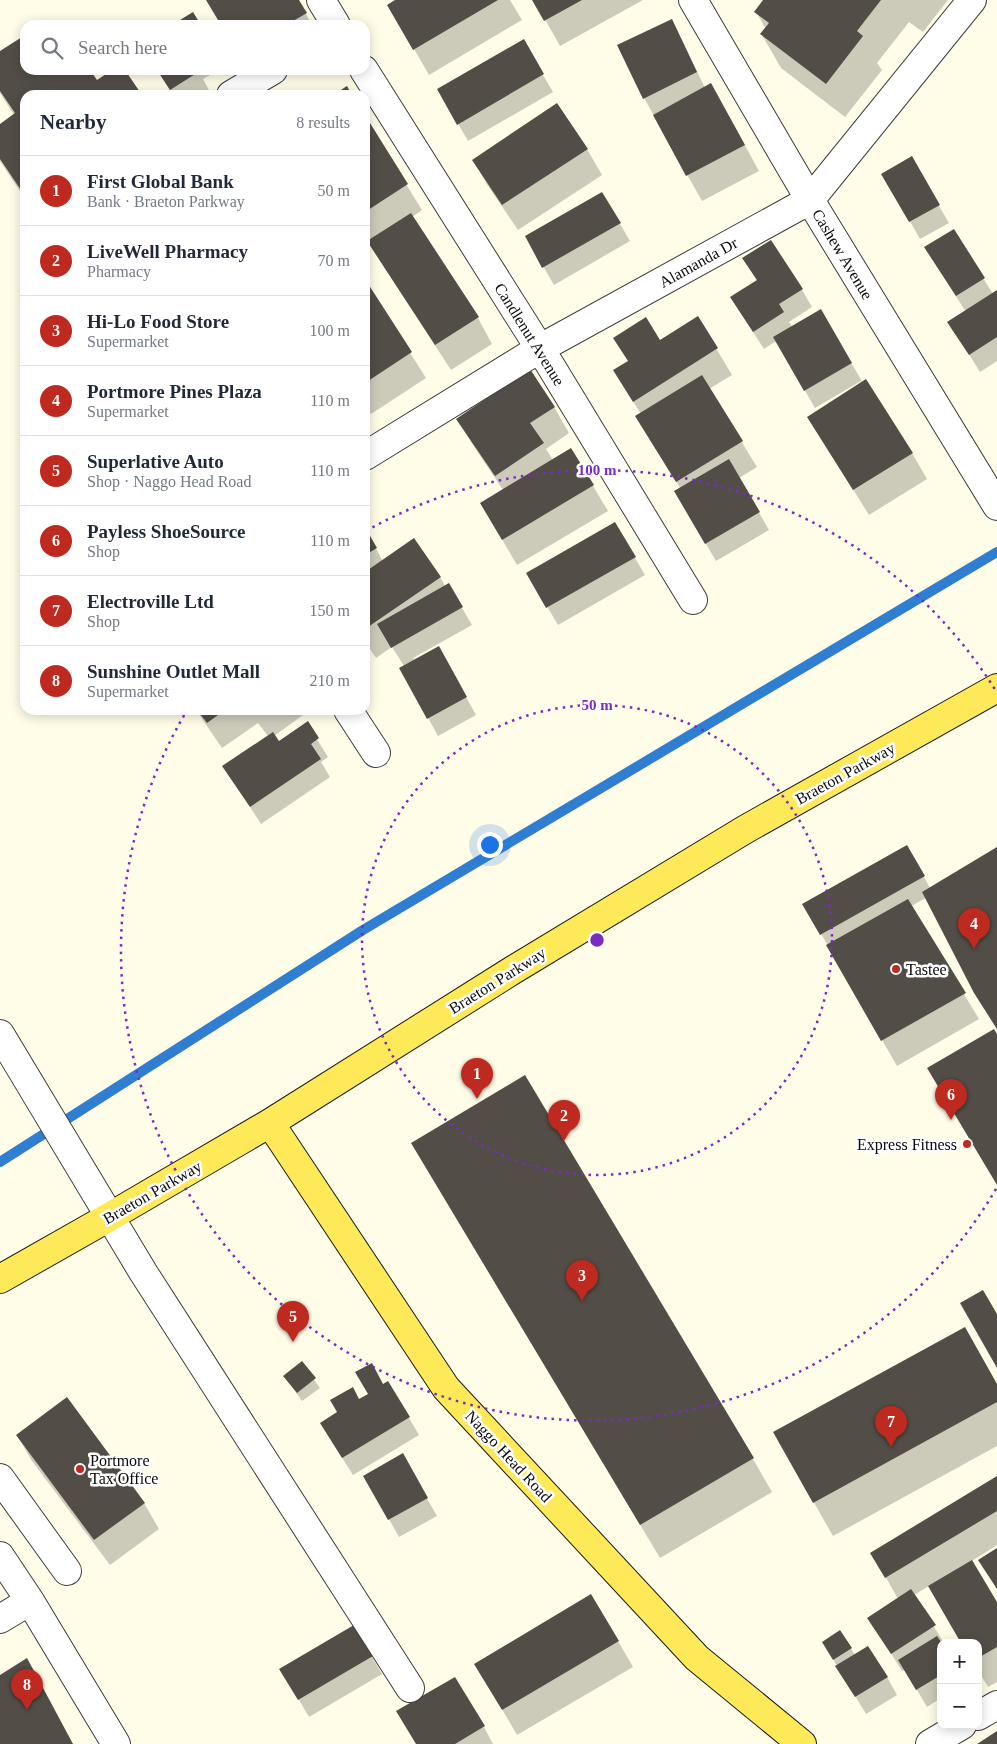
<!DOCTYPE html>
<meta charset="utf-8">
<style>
:root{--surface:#fff;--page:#f2f2f3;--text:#1f2937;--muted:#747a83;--line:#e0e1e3;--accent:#be2a1f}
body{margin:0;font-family:"Times New Roman",serif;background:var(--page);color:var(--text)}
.controls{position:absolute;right:15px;bottom:15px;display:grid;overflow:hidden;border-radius:10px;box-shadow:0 2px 12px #0003}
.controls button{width:45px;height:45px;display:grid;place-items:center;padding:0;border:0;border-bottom:1px solid var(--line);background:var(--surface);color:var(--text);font:25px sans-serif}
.you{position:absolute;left:489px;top:844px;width:18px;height:18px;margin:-12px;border:4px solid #fff;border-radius:50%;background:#1a73e8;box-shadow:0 0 0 8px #1a73e833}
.badge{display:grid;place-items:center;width:32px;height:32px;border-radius:50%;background:var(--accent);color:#fff;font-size:16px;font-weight:700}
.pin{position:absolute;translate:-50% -41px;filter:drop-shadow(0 1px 2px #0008)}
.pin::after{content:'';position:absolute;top:26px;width:18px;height:15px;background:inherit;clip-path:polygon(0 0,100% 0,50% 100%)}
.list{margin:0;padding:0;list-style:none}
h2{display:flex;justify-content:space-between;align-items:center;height:65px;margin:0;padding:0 20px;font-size:21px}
h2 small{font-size:16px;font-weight:400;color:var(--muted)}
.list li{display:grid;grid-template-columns:32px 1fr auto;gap:15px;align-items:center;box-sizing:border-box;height:70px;padding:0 20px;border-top:1px solid var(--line)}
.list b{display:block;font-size:19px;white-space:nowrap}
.list p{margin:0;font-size:16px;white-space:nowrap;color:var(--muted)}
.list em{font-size:16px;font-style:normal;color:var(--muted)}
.icon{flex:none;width:28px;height:28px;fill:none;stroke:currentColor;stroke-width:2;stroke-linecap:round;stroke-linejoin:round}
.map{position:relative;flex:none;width:997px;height:1744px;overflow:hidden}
.search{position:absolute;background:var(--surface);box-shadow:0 2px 12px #0003;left:20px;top:20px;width:350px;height:55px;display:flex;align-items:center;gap:12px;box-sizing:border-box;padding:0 18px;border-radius:15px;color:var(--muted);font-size:19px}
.panel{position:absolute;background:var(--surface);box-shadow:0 2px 12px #0003;left:20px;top:90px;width:350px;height:625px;border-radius:15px}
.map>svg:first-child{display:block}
</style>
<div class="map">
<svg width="997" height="1744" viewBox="0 0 997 1744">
<rect width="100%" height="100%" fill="#fffde8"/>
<path fill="#0003" d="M207 0H298L312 25H222Z
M398 0H510L522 20 429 75 389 5Z
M534 0H643L560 46Z
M765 0H948L923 32 909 22 877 63 882 70 845 117 781 68 762 35 766 29 756 12Z
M681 38 705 88 726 111 759 171 702 201 644 98Z
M523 41 553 92 468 141 439 90Z
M25 44V70H88L97 82 114 70H123L140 95H25V199L0 161V125L14 115 0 93V53Z
M157 70H219L203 79 209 90 200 95H173Z
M365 118 422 210 412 217 478 318 492 344 451 370 384 267 370 244 365 246Z
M587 149 602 175 518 230 488 186 473 160Z
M911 158 949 223 920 239 883 174Z
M602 193 630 241 554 285 526 237Z
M953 230 993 294 997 292V361L980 372 949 322 966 312 936 265Z
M744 259 802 290 812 307 789 322 792 327 821 311 863 383 912 453 927 479 869 515 808 417 862 383 861 381 815 408 776 341 764 349 731 298 757 281Z
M365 281 426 378 371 414 365 405Z
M698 318 732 375 709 389 757 467 739 478 769 530 716 561 675 491 680 488 652 442 641 414 614 371Z
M530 371 554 407 569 433 546 449 553 460 593 486 608 511 517 565 481 503 503 490 473 445 458 420Z
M615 524 645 575 558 625 528 574Z
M365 530 383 561 440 577 445 586 448 584 472 625 413 658 415 660 448 665 476 715 438 736 401 668 404 666 392 647 376 658 365 642Z
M196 710H310L274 736 278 743 307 723 328 757 321 762 330 777 261 824 224 766 268 736 258 723 222 748Z
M907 846 930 888 997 849V1030L975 992 926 898 911 906 979 1019 897 1066 804 904Z
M432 1176 753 1459 772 1492 660 1558Z
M302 1363 320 1388 302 1401 285 1376Z
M997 1385V1446L833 1536 774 1432Z
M359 1400 409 1418 419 1435 353 1475 331 1440Z
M17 1435 144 1503 159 1529 110 1565 32 1461Z
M402 1455 437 1516 399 1537 365 1476Z
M997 1477V1545L972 1561 997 1605V1682L988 1687 978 1670V1643L929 1586 914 1595 944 1643H941V1698L927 1707 905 1670 902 1671 869 1618 898 1599 872 1553Z
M354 1627 382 1674 309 1717 281 1669Z
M840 1632 855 1655 887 1677 897 1695 866 1714 828 1651Z
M618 1641 633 1667 517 1735 476 1664Z
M484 1727 493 1744H417Z"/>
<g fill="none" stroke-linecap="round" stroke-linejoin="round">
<path stroke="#2f7ed2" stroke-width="10" d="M0 1162 363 930 997 552"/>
</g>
<path fill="#534d47" d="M206 0H299L307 13 286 25H221Z
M395 0H498L413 50 387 5Z
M532 0H582L544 21Z
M763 0H881L857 31 863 36 826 84 760 34 769 23 754 12Z
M193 12 201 25H172Z
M672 19 697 72 643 99 617 45Z
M22 37 25 41V70H90L97 80 112 70H125L142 95H25V192L23 193 0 159V124L15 113 0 91V51Z
M524 39 544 74 457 125 437 89Z
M157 70H199L200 71 170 90Z
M711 83 745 145 686 176 653 115Z
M347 86 352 95H333Z
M557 103 588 149 502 205 472 160Z
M365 115 408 184 365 212Z
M912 156 940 205 909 222 881 174Z
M602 192 621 223 542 268 525 236Z
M411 213 479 317 435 345 367 241Z
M954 229 985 278 956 296 924 247Z
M771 240 803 289 779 304 784 312 753 332 730 297 757 280 742 258Z
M365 279 412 352 365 383Z
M997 290V337L969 355 947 322Z
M821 309 852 363 804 391 773 337Z
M698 316 718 348 633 402 613 370 628 361 613 338 646 317 660 340Z
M530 369 555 407 530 423 544 443 495 476 456 419Z
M702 375 743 441 676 482 635 416Z
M866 379 913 453 853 490 807 417Z
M571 448 594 485 502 540 480 503Z
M729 459 760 512 705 544 674 491Z
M615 522 636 557 546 608 526 573Z
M365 527 377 548 365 555Z
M414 538 441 577 365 629V572Z
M449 583 463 607 391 648 377 624Z
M439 646 467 697 427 719 399 668Z
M197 710H225L207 723Z
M308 721 319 738 311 744 321 759 250 807 222 766 273 732 279 741Z
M907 845 925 876 820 935 802 904Z
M997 847V1029L974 993 922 892Z
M908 899 966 993 881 1041 826 945Z
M994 1029 997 1034V1185L927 1068Z
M525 1075 754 1458 640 1525 411 1143Z
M983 1290 997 1314V1368L960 1303Z
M965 1327 997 1384V1402L813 1503 773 1432Z
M302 1361 316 1378 297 1393 283 1376Z
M372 1363 383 1384 388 1381 410 1417 342 1458 320 1423 337 1412 330 1400 353 1387 359 1399 368 1394 355 1372Z
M67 1397 145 1503 94 1540 16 1435Z
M403 1453 428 1498 388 1520 363 1476Z
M997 1476V1511L885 1578 870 1553Z
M997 1548V1589L978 1560Z
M972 1560 997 1602V1647L978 1658V1643H961L928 1586Z
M911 1589 936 1625 891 1654 867 1618Z
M591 1594 619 1641 502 1710 474 1664Z
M354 1625 373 1656 298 1700 279 1669Z
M840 1630 852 1648 833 1660 822 1642Z
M937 1636 941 1642V1675L916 1690 898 1660Z
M868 1646 888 1677 855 1697 835 1666Z
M27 1658 73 1744H0V1675Z
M455 1677 485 1726 455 1744H416L396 1711Z
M997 1731V1744H977Z"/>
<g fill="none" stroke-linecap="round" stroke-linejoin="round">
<defs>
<path id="minor" d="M321 0 336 25
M693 0 810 200 997 506
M364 70 552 368 693 600
M231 95 273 70
M365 456 539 349 810 200 972 0
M348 710 376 753
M0 1034 143 1272 410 1688
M0 1478 67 1571
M0 1556 30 1601 116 1744
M0 1619 30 1601
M978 1716 997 1705
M930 1744 962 1725"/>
<path id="major" d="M270 1123 446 1388 697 1658 802 1744
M0 1279 111 1216 270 1123 513 970 746 829 997 688"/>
</defs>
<use href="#minor" stroke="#3d3d3d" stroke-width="30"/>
<use href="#major" stroke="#1b1b1b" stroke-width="30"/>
<use href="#minor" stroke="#fff" stroke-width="28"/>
<use href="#major" stroke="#fee959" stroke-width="28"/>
</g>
<g fill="none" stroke="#7b2cbf" stroke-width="2.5" stroke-dasharray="2.5 5">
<circle cx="597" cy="940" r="235"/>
<path d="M996 1189A470 470 0 0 1 186 712M366 531A470 470 0 0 1 996 691"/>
</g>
<g fill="#be2a1f" stroke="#fff" stroke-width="2">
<circle cx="896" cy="969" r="5"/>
<circle cx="967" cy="1144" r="5"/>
<circle cx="80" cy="1469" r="5"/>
</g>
<g text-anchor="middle" stroke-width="5" stroke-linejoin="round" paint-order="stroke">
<g font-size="16" fill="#0a0a0a" stroke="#fff">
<text transform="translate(843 254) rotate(59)" y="6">Cashew Avenue</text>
<text transform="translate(698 262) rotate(-29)" y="6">Alamanda Dr</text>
<text transform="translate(530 334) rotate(58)" y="6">Candlenut Avenue</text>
<text transform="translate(845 773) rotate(-29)" y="6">Braeton Parkway</text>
<text transform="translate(497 980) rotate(-32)" y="6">Braeton Parkway</text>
<text transform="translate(152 1192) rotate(-30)" y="6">Braeton Parkway</text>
<text transform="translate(509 1456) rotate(47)" y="6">Naggo Head Road</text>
</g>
<g font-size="16" fill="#0a0a0a" stroke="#fff" text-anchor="start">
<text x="906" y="975">Tastee</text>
<text x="957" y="1150" text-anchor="end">Express Fitness</text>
<text x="90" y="1466">Portmore<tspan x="90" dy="18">Tax Office</tspan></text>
</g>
</g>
<circle cx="597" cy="940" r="8" fill="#7b2cbf" stroke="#fff" stroke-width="2.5"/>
<g font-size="15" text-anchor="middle" font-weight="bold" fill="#7b2cbf" stroke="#fff" stroke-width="5" stroke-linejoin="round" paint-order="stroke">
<text x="597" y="475">100 m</text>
<text x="597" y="710">50 m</text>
</g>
</svg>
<div class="controls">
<button>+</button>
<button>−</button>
</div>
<div class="you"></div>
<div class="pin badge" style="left:477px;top:1099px">1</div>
<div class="pin badge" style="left:564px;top:1141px">2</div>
<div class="pin badge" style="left:582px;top:1301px">3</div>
<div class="pin badge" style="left:974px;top:949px">4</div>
<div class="pin badge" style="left:293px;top:1342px">5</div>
<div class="pin badge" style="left:951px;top:1120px">6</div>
<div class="pin badge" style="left:891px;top:1447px">7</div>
<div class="pin badge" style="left:27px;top:1710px">8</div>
<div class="search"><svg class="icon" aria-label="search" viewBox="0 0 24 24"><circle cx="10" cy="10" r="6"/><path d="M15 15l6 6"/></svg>Search here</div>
<section class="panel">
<h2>Nearby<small>8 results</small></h2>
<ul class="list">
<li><span class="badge">1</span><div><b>First Global Bank</b><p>Bank · Braeton Parkway</p></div><em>50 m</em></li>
<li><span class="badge">2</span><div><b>LiveWell Pharmacy</b><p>Pharmacy</p></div><em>70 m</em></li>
<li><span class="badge">3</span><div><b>Hi-Lo Food Store</b><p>Supermarket</p></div><em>100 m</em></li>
<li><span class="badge">4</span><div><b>Portmore Pines Plaza</b><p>Supermarket</p></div><em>110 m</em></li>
<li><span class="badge">5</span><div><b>Superlative Auto</b><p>Shop · Naggo Head Road</p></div><em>110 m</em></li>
<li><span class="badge">6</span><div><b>Payless ShoeSource</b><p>Shop</p></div><em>110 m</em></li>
<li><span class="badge">7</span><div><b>Electroville Ltd</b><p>Shop</p></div><em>150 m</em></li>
<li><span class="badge">8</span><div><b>Sunshine Outlet Mall</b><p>Supermarket</p></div><em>210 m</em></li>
</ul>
</section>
</div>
